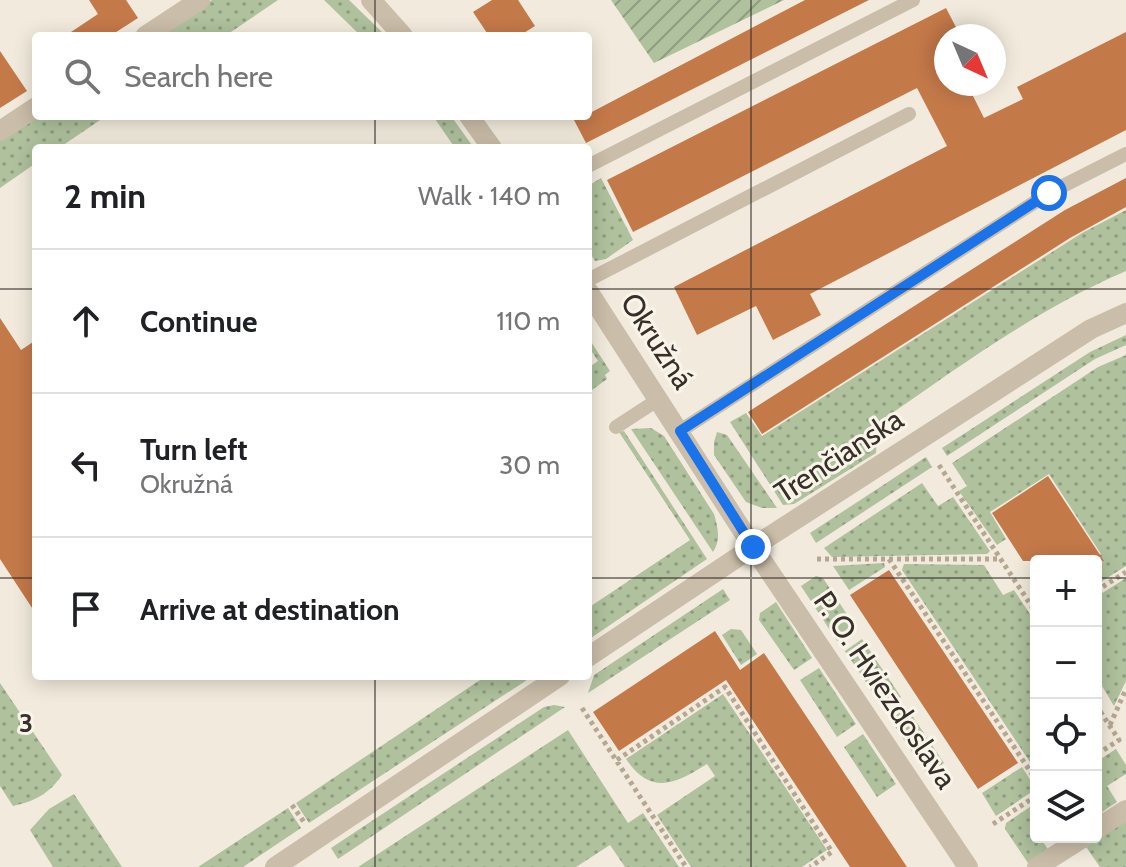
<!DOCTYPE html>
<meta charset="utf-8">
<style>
:root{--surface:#fff;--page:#f2f2f2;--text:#202124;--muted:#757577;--line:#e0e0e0}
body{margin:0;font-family:Cabin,sans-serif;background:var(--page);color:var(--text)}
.controls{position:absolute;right:24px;bottom:24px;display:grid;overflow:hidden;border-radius:8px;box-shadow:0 4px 20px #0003}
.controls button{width:72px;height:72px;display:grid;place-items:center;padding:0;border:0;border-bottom:2px solid var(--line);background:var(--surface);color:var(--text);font:40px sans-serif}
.compass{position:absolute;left:934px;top:24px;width:72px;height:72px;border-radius:50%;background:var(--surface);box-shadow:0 4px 20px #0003;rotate:136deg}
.stop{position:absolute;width:24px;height:24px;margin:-18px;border:6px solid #1a73e8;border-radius:50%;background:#fff}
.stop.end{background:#1a73e8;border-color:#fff;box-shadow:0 2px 8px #0008}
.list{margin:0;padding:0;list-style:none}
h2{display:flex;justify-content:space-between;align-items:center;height:104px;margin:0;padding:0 32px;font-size:34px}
h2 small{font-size:26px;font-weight:400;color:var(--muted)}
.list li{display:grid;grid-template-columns:52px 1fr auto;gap:24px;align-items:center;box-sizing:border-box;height:144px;padding:0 32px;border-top:2px solid var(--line)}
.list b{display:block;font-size:30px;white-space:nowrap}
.list p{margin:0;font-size:26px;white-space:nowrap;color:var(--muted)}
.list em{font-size:26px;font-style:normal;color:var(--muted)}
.icon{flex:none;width:44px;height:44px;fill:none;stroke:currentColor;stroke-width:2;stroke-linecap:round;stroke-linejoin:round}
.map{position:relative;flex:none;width:1126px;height:867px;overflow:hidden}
.search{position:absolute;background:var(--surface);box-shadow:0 4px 20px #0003;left:32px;top:32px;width:560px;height:88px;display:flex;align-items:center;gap:20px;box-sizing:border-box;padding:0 28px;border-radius:8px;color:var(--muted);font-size:30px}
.panel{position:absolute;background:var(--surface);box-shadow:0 4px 20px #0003;left:32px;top:144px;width:560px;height:536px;border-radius:8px}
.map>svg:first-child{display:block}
</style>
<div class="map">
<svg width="1126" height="867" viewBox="0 0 1126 867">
<defs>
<pattern id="grass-dots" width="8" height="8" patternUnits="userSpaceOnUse" patternTransform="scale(2)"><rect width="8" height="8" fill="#afc19d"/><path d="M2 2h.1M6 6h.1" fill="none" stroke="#8f9d80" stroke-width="1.8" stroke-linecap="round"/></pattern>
<pattern id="garden-furrows" width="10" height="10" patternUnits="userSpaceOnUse" patternTransform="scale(2)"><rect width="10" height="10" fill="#afc19d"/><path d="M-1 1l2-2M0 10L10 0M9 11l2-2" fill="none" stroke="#8f9d80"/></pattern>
</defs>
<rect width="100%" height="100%" fill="#f2ebdd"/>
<path fill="url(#grass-dots)" d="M212 0H278L225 36H157Z
M324 0H349L386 36H361Z
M36 116H106L59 148H36V163L0 188V140Z
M433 116H451L474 148H455Z
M601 178 633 240 606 259 595 261 588 250V186Z
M1126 210V271C1037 309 957 368 878 423L876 453 794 504 783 505 730 422 746 413 762 436 1082 233Z
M1126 335V345L1095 359 947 456 942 448 1090 352Z
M588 337 610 371 605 375 607 379 592 390 588 385V368L598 361 588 346Z
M1126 355V566L1096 585V561H1091L1101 554 1049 474 990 512 1006 539 997 545 959 491 967 486 952 463 1098 367Z
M651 428 664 436 714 514C718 528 721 540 713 552L631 429Z
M624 431 707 559 588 640V608L690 540 619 432Z
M717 432 727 435 777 508H762L746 502 714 455V442Z
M926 457 932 467 816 543 810 533Z
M922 483 938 506 953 497 990 551 987 554 832 557 824 548Z
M884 563 885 567 849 590 833 566Z
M904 564 984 565 1003 595 1014 590 1036 623V771L902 570Z
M816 576 823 578 856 628 837 641 801 586Z
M1126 578V681L1114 706 1102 686 1096 689V597Z
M723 589 730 600 588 693 594 675Z
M776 602 812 658 794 670 759 620 760 613Z
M731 629 741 630 757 654 741 665 722 635Z
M862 639 901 697 883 708 845 651Z
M819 668 856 724 837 737 800 680Z
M486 676H533L309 823 296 803Z
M0 683 62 775C49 794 35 801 13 806L0 786Z
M723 694 827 850 802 867H691L657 815 715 776 707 764C675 784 651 796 626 759Z
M554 705 565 707 338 859 331 848 544 707Z
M907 708 944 763 927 774 890 719Z
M568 730 628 823 643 813 679 867H625L610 845 576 867H358Z
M863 734 896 784 877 797 844 747Z
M1116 749 1126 765V774L1107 786 1117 802 1096 816V762Z
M1022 767 1036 789 996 816 982 793Z
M74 794 122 867H53L30 830 49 809Z
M1036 803V837H1040L1049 851 1028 863 1005 829 1006 823Z
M288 808 301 828 243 867H198Z
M1126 815V867H1100L1084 844Z"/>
<path fill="url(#garden-furrows)" d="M611 0H784L654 63Z"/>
<path fill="#c47949" d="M89 0H126L138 18 110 36H65L98 14Z
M492 0H518L535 26 519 36H489L473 12Z
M805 0H869L586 143 574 120 588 116V114Z
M946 8 958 31 946 36V84H967L984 118 1023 99 1017 87 1126 32V130L810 294 821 315 773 340 756 306 697 335 674 287 947 146 917 88 633 232 607 180Z
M0 51 27 91 0 108Z
M1126 178V207L1070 238 762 434 748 412 1065 210Z
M0 318 21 350 36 340V614L0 559Z
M1048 476 1104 561H1023L992 513Z
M889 570 1018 763 978 789 850 595Z
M715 631 740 670 764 653 907 867H850L726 680 619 751 593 712Z"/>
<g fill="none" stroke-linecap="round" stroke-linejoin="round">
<path stroke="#b6a793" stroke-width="5" stroke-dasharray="4 4" stroke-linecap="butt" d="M939 465 1036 613
M817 559H1001
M889 559 1036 780
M1096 591 1126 572
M1096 705 1119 740 1096 755
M582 708 686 867
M1110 725 1126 689
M617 760 725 687 832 852 810 867
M292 805 304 822
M993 824 1036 796"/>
<path stroke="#cabda9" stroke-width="14" d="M588 166 913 0
M588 280 909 114
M616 427 659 399
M680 431 1049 193 1126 154"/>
<path stroke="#cabda9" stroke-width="20" d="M371 0 403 36
M145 36 200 0
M469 116 492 148
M0 131 36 107
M588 291 753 547 968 867
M588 657 753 547 1091 329 1126 313
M1096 829 1126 810
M275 867 560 676
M1037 867 1084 837"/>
</g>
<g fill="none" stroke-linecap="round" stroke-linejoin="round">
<path stroke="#1a73e8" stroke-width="10" d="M753 547 680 431 1049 193"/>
</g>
<path fill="none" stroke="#372f29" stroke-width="2" stroke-opacity="0.55" d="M375 0V36M751 0V867M375 116V148M0 289H36M588 289H1126M0 578H36M588 578H1036M1096 578H1126M375 676V867"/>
<g text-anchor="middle" stroke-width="6" stroke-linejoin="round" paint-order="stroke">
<g font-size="30" fill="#372f29" stroke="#f9f4e9">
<text transform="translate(657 341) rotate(57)" y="10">Okružná</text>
<text transform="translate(839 456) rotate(-33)" y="10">Trenčianska</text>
<text transform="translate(885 690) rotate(56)" y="10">P. O. Hviezdoslava</text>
</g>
</g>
<g font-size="26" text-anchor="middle" font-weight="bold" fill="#372f29" stroke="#f9f4e9" stroke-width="6" stroke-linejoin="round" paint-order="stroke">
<text x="26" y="732">3</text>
</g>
</svg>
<div class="controls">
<button>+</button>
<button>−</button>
<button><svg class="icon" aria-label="locate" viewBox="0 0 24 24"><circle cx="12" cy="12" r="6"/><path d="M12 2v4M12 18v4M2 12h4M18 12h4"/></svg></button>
<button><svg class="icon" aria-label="layers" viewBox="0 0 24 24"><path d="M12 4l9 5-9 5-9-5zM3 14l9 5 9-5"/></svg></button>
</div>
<svg class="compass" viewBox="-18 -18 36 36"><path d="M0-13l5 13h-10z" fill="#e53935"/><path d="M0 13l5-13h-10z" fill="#757577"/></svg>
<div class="stop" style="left:1049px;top:193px"></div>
<div class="stop end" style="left:753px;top:547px"></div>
<div class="search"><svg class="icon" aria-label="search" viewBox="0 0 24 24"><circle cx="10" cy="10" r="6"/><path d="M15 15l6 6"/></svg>Search here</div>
<section class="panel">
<h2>2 min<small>Walk · 140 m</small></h2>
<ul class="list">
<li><svg class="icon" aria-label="ahead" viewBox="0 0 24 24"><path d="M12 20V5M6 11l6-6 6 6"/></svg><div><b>Continue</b></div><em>110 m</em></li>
<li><svg class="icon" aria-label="left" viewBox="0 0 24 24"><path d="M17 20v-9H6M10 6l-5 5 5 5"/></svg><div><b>Turn left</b><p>Okružná</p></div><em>30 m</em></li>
<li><svg class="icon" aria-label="arrive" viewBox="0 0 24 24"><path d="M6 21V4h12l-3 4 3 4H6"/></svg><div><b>Arrive at destination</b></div></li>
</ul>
</section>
</div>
